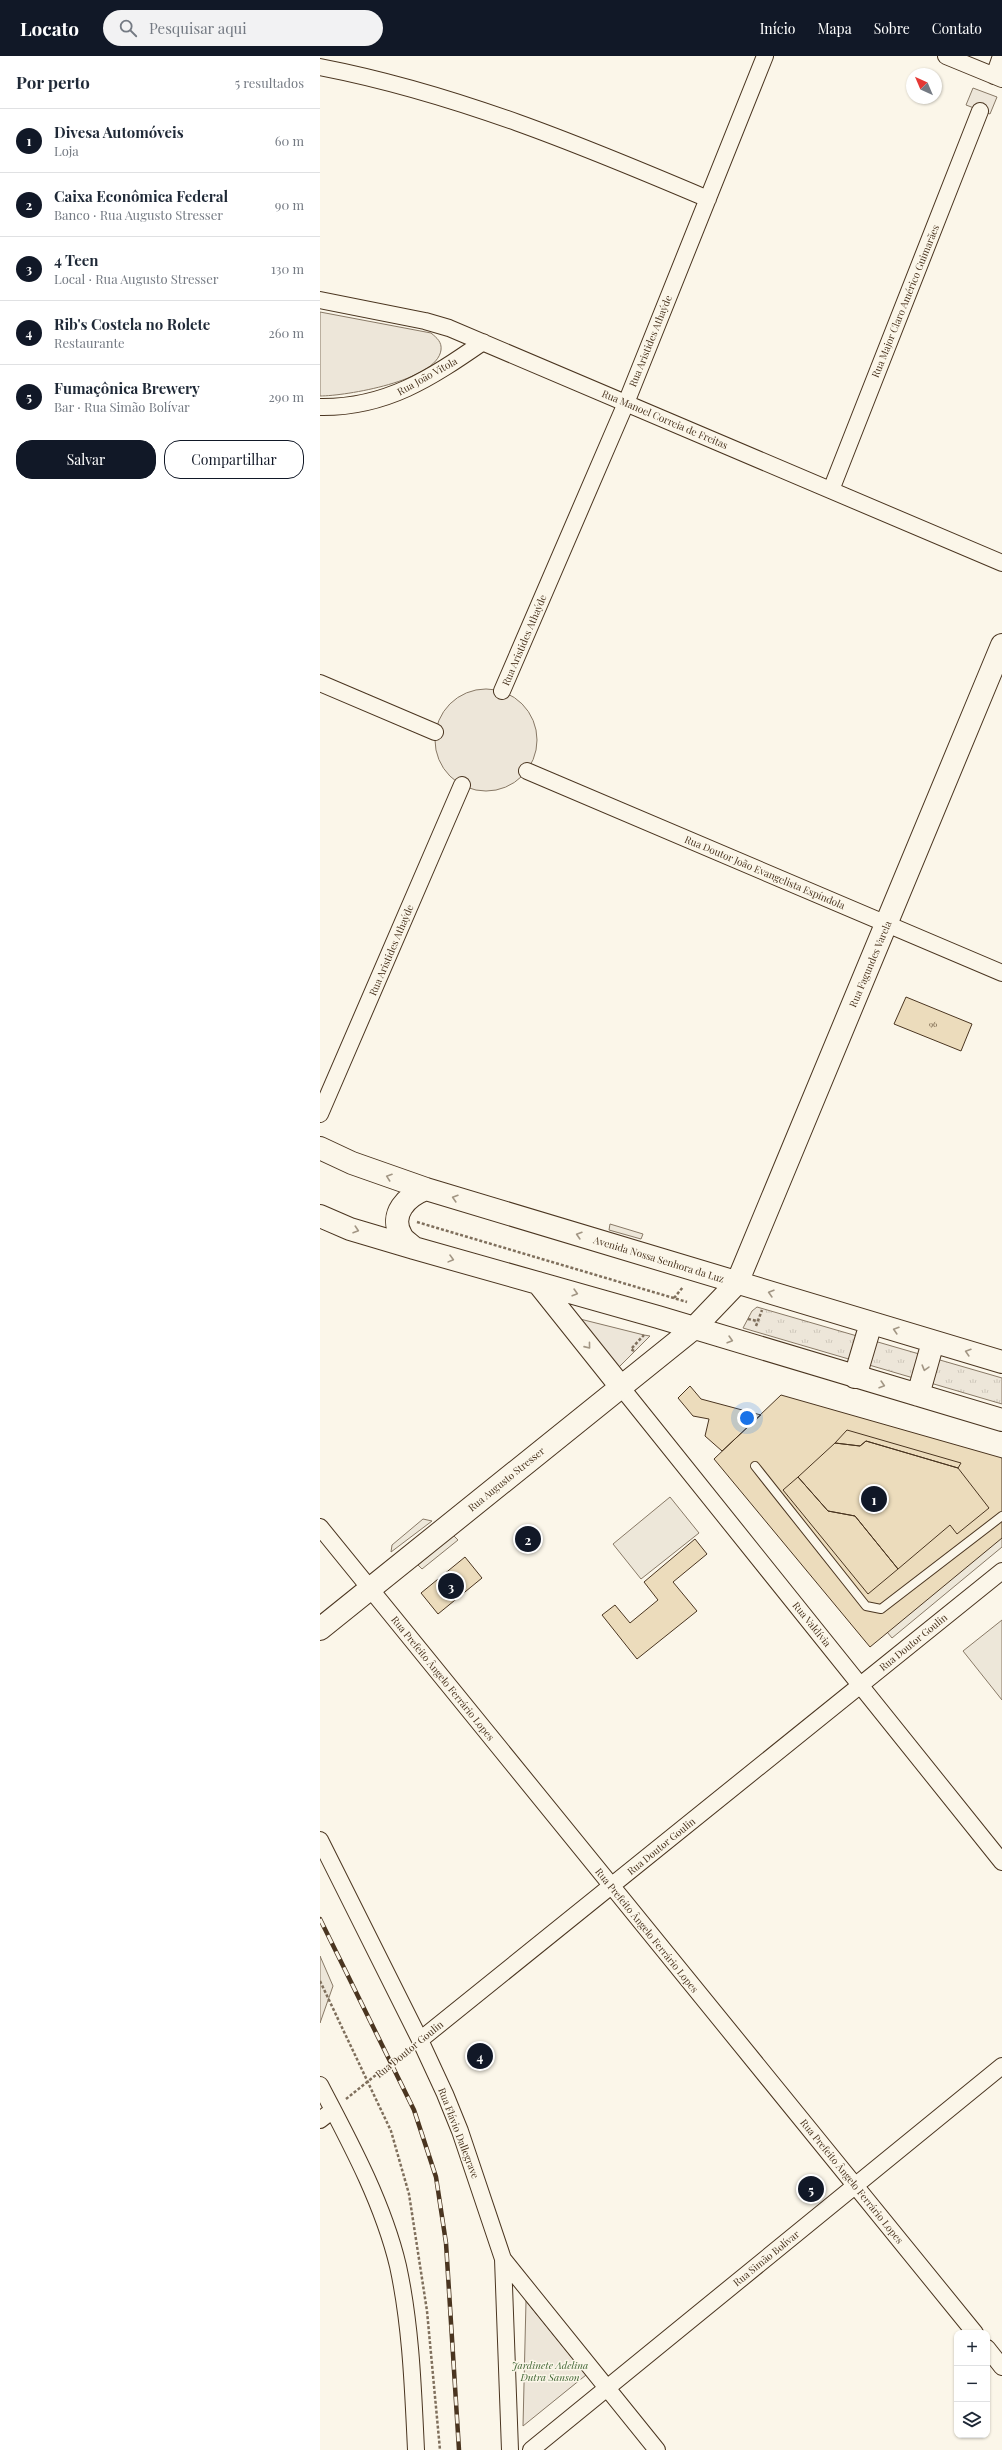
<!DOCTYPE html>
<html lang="pt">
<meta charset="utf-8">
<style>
:root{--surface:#fff;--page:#f2f2f3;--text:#1f2937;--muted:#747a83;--line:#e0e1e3;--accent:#111827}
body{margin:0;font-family:"Playfair Display",serif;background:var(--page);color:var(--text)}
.controls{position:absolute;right:12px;bottom:12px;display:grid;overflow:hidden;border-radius:8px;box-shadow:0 1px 3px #0004}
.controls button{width:36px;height:36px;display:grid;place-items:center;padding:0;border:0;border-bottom:1px solid var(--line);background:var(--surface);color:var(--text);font:20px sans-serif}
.compass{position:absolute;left:586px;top:12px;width:36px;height:36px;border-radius:50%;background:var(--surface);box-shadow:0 1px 3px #0004;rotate:316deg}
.you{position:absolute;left:427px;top:1362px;width:14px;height:14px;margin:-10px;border:3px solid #fff;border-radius:50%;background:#1a73e8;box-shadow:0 0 0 6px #1a73e833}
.badge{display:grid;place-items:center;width:26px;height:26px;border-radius:50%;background:var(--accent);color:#fff;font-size:13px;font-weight:700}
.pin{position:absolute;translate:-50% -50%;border:2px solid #fff;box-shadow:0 1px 4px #0006}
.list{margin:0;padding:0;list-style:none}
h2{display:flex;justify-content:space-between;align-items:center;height:52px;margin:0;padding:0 16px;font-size:17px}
h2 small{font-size:13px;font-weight:400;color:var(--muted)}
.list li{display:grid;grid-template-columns:26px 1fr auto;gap:12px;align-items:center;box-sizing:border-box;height:64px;padding:0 16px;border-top:1px solid var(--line)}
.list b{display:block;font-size:15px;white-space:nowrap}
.list p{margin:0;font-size:13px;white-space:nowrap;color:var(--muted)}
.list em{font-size:13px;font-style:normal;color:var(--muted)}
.actions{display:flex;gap:8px;padding:12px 16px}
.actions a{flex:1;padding:9px 0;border:1px solid var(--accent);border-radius:16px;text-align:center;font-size:14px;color:var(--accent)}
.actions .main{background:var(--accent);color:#fff}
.icon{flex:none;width:22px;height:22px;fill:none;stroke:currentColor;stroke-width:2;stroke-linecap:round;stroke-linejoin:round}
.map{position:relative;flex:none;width:682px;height:2394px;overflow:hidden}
header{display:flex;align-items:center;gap:24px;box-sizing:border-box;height:56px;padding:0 20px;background:var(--accent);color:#fff}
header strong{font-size:19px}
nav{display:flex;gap:22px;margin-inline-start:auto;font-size:14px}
.search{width:280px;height:36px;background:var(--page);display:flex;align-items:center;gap:10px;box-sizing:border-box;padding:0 14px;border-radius:22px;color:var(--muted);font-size:15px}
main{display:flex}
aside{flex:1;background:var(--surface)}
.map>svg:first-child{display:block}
</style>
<header>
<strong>Locato</strong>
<div class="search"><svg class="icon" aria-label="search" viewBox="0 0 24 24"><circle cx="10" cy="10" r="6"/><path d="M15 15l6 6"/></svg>Pesquisar aqui</div>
<nav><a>Início</a><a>Mapa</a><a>Sobre</a><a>Contato</a></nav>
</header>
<main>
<aside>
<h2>Por perto<small>5 resultados</small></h2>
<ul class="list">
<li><span class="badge">1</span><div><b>Divesa Automóveis</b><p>Loja</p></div><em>60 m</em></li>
<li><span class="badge">2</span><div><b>Caixa Econômica Federal</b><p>Banco · Rua Augusto Stresser</p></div><em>90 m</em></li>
<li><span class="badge">3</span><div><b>4 Teen</b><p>Local · Rua Augusto Stresser</p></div><em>130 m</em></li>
<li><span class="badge">4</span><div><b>Rib's Costela no Rolete</b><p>Restaurante</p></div><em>260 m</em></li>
<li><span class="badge">5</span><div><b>Fumaçônica Brewery</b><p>Bar · Rua Simão Bolívar</p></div><em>290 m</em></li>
</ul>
<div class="actions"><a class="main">Salvar</a><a>Compartilhar</a></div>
</aside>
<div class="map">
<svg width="682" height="2394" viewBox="0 0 682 2394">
<defs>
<pattern id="grass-tufts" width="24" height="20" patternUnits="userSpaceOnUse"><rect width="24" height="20" fill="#ede6d9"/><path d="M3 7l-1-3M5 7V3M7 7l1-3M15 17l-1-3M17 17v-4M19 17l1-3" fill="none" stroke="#cdc6ba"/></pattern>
</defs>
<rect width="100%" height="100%" fill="#fbf6e9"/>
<path fill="url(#grass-tufts)" stroke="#887966" d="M437,1251L682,1322V1348L423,1272L432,1255Z"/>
<path fill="#ede6d9" stroke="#887966" d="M653,32L677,41L670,58L646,49Z
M0,256L111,277C117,282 122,286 121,294C117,325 25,340 0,340Z
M115 684a51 51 0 1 1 102 0a51 51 0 1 1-102 0Z
M256,1262L324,1279L330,1280L298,1312Z
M0,1900L13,1930L0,1967Z
M206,2245L266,2319L203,2370Z"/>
<path fill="#ede7d9" stroke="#887966" d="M290,1168L323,1178L321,1183L289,1174Z
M350,1441L379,1477L321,1523L293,1488Z
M682,1441V1491L572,1582L549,1554Z
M103,1463L112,1465L71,1496L72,1489Z
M133,1479L138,1484L102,1513L98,1509Z
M682,1564V1644L643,1595Z"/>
<path fill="#ecdcbc" stroke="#4a3520" d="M586,941L652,968L641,995L574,968Z
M370,1330L381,1343L441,1359L402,1395L385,1380L389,1363L373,1360L358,1342Z
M461,1339L682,1402V1482L550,1591L394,1403Z
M527,1374L641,1407L638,1412L546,1385L540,1390L515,1387Z
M546,1385L638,1412L669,1452L637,1478L630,1469L578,1513L535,1460L508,1455L478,1421L515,1387L540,1390Z
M478,1421L508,1455L535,1460L578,1513L548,1538L463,1434Z
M375,1483L387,1498L353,1526L377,1555L317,1603L282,1559L295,1549L310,1567L338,1544L324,1526Z
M145,1501L162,1522L118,1558L101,1537Z"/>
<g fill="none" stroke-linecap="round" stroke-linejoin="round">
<defs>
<path id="service" d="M435,1410L546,1550L561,1553L682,1460"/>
<path id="minor" d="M626,0L682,23
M0,11C135,37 261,89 388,143
M674,20L681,0
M0,244L105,265L129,272L682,507
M0,351C66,352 111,322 163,286
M511,434L660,55
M0,627L115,676
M182,635L306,347L445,0
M207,715L682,917
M0,1058L142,729
M301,1331L682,1806
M0,1471L655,2277
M0,1784L100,1984L125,2038L140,2075L183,2203L190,2394
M100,1984L682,1515
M0,2029C30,2086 63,2147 78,2210C91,2270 93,2332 96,2394
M0,2064L13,2054
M183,2203L337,2394
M667,2292L682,2311
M211,2394L682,2010"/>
<path id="secondary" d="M0,1092L32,1107L106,1133L682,1306
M0,1160L30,1173L94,1192L338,1261L682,1364
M94,1192C90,1188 83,1184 81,1179C69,1158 87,1140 106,1133
M218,1227L301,1331
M535,1321L551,1267
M598,1339L613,1286
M0,1573L373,1273L417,1227L682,589"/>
</defs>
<use href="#service" stroke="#4a3520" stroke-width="10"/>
<use href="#minor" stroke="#4a3520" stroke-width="18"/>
<use href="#secondary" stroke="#4a3520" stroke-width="24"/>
<path stroke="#7f6f5c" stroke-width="2.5" stroke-dasharray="3 2" stroke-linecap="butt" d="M97,1166L367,1246
M354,1242L363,1231
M428,1263L437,1265
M436,1270L442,1254
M314,1295L311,1293L324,1279
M0,1925L71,2075L89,2138L107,2255L120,2394
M26,2043L87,1994"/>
<use href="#service" stroke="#fbf6e9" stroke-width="8"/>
<use href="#minor" stroke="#fbf6e9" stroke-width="16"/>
<use href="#secondary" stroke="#fbf6e9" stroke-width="22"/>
<defs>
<path id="rail" d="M0,1863L94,2054L116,2121L126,2187L139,2394"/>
</defs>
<use href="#rail" stroke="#4a3520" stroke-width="4.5"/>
<use href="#rail" stroke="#fbf6e9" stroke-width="3" stroke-dasharray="9" stroke-linecap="butt"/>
</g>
<defs><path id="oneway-chevron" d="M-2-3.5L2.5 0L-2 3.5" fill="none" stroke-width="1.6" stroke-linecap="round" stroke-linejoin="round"/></defs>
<g stroke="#a29684">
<use href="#oneway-chevron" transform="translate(69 1121) rotate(-161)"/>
<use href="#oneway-chevron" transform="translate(135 1142) rotate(-163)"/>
<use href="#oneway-chevron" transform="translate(36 1174) rotate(18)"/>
<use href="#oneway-chevron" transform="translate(259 1179) rotate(-163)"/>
<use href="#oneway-chevron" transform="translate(131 1203) rotate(15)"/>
<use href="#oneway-chevron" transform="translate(255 1237) rotate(16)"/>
<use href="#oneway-chevron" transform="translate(451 1237) rotate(-164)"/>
<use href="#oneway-chevron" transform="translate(576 1274) rotate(-163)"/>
<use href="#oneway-chevron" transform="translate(410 1284) rotate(16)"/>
<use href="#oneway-chevron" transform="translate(268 1290) rotate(51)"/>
<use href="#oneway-chevron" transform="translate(648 1296) rotate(-163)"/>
<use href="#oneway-chevron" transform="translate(605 1312) rotate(106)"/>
<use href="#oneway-chevron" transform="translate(562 1329) rotate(17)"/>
</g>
<g text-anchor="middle" stroke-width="3" stroke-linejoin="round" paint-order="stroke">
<g font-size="8" fill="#725f47">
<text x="613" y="971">96</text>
</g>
<g font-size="10" fill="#4a3520" stroke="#fbf6e9">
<text transform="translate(585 245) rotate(-68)" y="4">Rua Major Claro Américo Guimarães</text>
<text transform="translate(330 285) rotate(-68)" y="4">Rua Aristides Athaýde</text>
<text transform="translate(107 320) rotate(-29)" y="4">Rua João Vitola</text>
<text transform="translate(345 363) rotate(23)" y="4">Rua Manoel Correia de Freitas</text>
<text transform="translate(204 584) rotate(-67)" y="4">Rua Aristides Athaýde</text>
<text transform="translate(445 816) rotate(23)" y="4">Rua Doutor João Evangelista Espíndola</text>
<text transform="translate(71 894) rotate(-67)" y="4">Rua Aristides Athaýde</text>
<text transform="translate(550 908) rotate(-67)" y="4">Rua Fagundes Varela</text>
<text transform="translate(339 1203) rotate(17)" y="4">Avenida Nossa Senhora da Luz</text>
<text transform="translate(186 1423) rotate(-39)" y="4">Rua Augusto Stresser</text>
<text transform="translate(492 1568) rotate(51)" y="4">Rua Valdívia</text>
<text transform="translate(593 1586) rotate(-39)" y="4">Rua Doutor Goulin</text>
<text transform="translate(123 1622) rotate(51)" y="4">Rua Prefeito Ângelo Ferrário Lopes</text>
<text transform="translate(341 1790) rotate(-39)" y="4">Rua Doutor Goulin</text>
<text transform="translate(327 1874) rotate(51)" y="4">Rua Prefeito Ângelo Ferrário Lopes</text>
<text transform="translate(89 1993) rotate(-39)" y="4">Rua Doutor Goulin</text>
<text transform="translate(139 2077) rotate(69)" y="4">Rua Flávio Dallegrave</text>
<text transform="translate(532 2125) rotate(51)" y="4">Rua Prefeito Ângelo Ferrário Lopes</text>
<text transform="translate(446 2202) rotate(-39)" y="4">Rua Simão Bolívar</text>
</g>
<g font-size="10" font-style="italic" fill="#436837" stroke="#fbf6e9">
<text x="230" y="2313">Jardinete Adelina<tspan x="230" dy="12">Dutra Sanson</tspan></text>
</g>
</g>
</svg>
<div class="controls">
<button>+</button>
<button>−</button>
<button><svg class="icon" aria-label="layers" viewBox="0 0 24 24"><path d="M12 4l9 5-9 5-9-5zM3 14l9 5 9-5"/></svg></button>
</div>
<svg class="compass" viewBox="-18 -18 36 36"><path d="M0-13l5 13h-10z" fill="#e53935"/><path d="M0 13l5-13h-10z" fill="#747a83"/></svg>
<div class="you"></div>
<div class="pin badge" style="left:554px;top:1443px">1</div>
<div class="pin badge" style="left:208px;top:1483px">2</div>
<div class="pin badge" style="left:131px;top:1530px">3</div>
<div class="pin badge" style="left:160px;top:2000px">4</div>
<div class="pin badge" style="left:491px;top:2133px">5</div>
</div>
</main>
